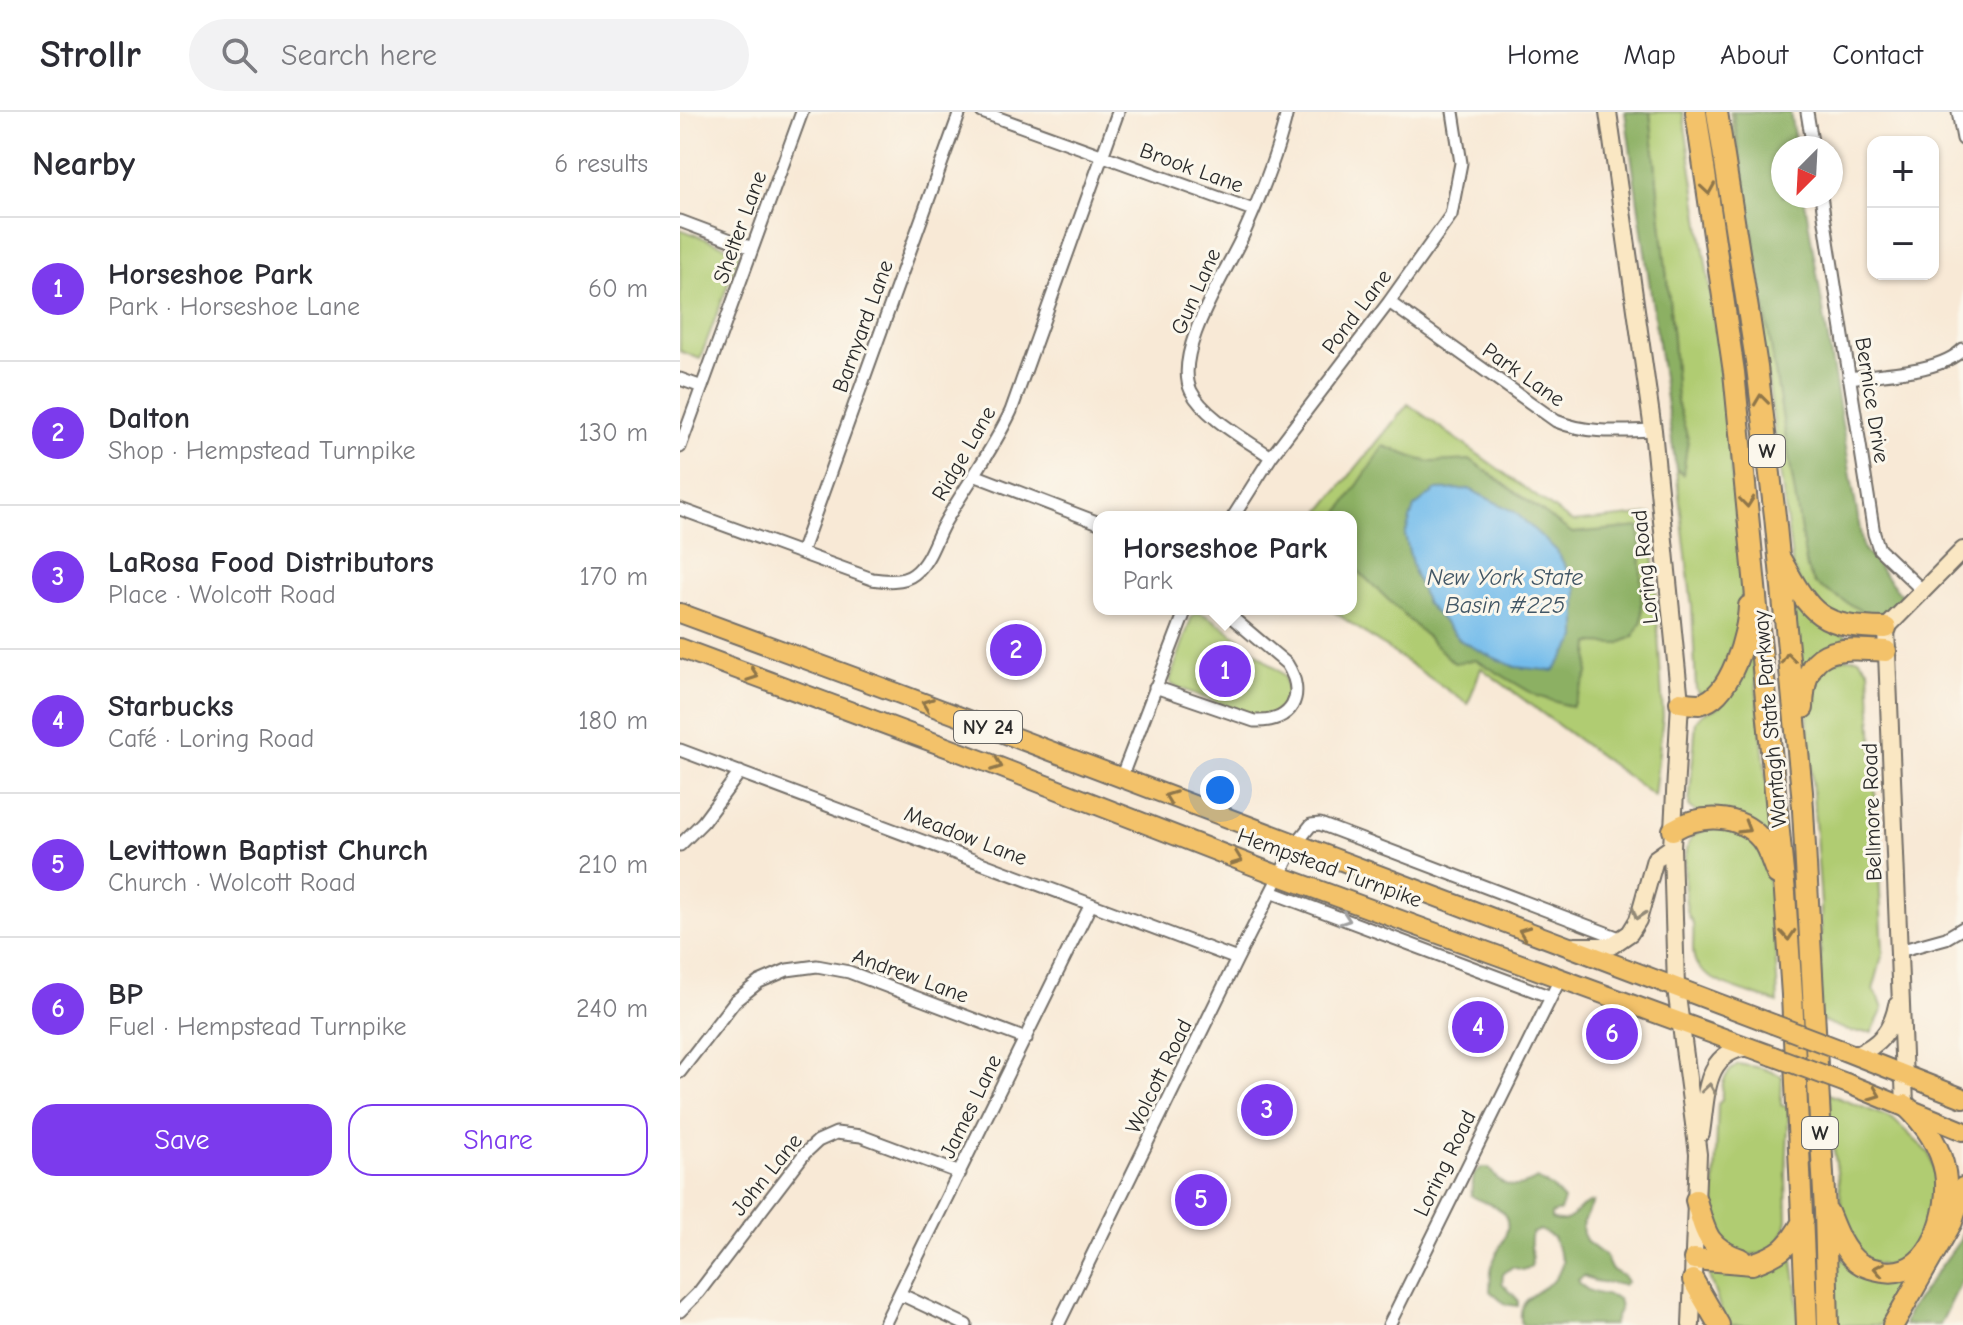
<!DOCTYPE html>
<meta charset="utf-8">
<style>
:root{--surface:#fff;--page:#f2f2f3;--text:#2b2b33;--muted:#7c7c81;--line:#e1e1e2;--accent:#7c3aed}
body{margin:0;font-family:"Comic Neue",sans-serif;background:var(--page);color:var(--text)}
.controls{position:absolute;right:24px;top:24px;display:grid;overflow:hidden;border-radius:16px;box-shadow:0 2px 6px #0004}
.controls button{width:72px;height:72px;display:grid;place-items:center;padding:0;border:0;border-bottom:2px solid var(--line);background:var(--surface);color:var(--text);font:40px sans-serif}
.compass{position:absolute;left:1091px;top:24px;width:72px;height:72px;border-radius:50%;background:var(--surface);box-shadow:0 2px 6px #0004;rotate:204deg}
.you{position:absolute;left:540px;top:678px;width:28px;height:28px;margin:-20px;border:6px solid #fff;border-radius:50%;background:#1a73e8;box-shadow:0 0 0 12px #1a73e833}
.badge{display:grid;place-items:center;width:52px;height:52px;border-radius:50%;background:var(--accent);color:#fff;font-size:26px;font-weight:700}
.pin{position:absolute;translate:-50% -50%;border:4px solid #fff;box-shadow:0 2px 8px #0006}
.popup{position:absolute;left:413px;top:399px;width:264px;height:104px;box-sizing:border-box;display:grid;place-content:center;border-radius:16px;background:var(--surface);filter:drop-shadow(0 2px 6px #0005);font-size:26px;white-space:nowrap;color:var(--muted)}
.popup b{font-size:30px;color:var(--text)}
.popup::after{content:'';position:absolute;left:50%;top:100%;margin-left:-16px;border:16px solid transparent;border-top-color:var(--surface)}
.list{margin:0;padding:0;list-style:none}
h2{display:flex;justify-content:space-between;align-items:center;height:104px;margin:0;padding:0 32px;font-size:34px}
h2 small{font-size:26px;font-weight:400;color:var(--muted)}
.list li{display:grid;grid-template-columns:52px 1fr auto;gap:24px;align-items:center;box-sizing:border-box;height:144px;padding:0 32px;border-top:2px solid var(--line)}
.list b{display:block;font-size:30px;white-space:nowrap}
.list p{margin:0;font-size:26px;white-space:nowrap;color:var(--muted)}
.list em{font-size:26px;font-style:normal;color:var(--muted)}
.actions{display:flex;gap:16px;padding:24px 32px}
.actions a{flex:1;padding:18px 0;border:2px solid var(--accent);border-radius:24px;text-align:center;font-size:28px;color:var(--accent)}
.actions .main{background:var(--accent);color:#fff}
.icon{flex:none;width:44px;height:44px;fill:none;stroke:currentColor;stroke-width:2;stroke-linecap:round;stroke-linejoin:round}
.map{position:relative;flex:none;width:1283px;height:1213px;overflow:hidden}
header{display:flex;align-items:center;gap:48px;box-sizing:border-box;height:112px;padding:0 40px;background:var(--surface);border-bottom:2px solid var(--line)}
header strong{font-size:38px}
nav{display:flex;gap:44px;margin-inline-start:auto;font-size:28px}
.search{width:560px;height:72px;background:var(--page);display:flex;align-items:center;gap:20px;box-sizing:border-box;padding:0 28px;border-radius:44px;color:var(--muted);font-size:30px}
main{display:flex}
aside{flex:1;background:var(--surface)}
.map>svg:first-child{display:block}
</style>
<header>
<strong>Strollr</strong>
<div class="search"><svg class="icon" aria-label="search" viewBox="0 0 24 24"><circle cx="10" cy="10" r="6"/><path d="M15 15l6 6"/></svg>Search here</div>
<nav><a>Home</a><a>Map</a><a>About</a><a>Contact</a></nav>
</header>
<main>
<aside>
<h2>Nearby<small>6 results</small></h2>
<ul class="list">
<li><span class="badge">1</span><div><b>Horseshoe Park</b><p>Park · Horseshoe Lane</p></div><em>60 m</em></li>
<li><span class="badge">2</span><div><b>Dalton</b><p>Shop · Hempstead Turnpike</p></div><em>130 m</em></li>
<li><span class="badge">3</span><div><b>LaRosa Food Distributors</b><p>Place · Wolcott Road</p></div><em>170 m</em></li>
<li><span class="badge">4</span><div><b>Starbucks</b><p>Café · Loring Road</p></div><em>180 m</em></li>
<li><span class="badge">5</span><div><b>Levittown Baptist Church</b><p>Church · Wolcott Road</p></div><em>210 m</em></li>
<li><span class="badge">6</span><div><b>BP</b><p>Fuel · Hempstead Turnpike</p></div><em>240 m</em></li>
</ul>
<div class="actions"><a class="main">Save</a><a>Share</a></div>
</aside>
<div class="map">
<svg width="1283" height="1213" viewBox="0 0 1283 1213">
<rect width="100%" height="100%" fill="#fbf7ec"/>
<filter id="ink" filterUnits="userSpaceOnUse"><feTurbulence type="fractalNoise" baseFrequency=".0125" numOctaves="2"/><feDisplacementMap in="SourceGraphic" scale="16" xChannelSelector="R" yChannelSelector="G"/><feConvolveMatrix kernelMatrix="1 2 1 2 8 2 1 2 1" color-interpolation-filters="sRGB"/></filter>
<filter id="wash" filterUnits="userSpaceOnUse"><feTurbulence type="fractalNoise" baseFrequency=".006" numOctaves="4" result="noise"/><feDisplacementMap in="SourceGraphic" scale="32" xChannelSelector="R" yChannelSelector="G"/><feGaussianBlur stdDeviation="1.8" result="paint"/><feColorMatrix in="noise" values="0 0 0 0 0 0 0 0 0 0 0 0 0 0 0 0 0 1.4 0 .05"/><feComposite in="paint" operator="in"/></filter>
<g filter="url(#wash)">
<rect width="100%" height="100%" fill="#f8e9d6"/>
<path fill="#b0cc72" stroke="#6e7c4e" stroke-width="2" d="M970,0H1003L1036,218L1064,476L1055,526L1035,577L1019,583L1016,577L1012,495L996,357L1002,362L1008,327L997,290L993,227Z
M1050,0H1053L1087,198L1183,500L1202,502C1177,512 1152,508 1132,489C1124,481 1118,466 1113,456L1069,126Z
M0,117L60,140L20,247L0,239Z
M728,292L892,410L971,402L983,604L974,684L801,556L788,592L650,497H671V405H636Z
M1112,483L1146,516L1167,524L1168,530L1122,554L1117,552Z
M518,501C533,502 588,551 605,564L608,587C600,599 592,604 577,606L492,573L490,568L512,504Z
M1073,543L1094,741L1080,721L1017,701L1009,694L1016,609L1023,601C1049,597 1057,566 1067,544Z
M1163,546H1179L1189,558L1203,841L1193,878L1199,886L1203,897L1192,920H1172L1140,908L1141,792L1126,586L1142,554Z
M1044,714C1057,719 1073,725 1081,737C1092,755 1097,864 1098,891C1079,884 1031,872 1019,856C1009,843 1015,828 1013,813C1011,803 1011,812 1008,802C1004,785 1001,734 1014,723C1022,716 1035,716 1044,714Z
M1058,952L1082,956L1102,964L1101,993L1109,996L1106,1062L1107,1108L1104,1121L1096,1133L1084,1142L1061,1143L1033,1119L1038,992L1042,988C1041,971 1044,962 1058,952Z
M1146,981L1213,1007L1250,1042L1258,1071L1259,1098L1248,1127L1230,1149L1204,1154L1182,1148L1167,1130Z
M1155,1141L1180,1162L1202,1169L1228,1167L1229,1171L1201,1213H1155Z
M1112,1142L1117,1176L1119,1213H1046L1029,1164L1030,1156C1050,1155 1070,1167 1090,1158C1098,1155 1105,1147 1112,1142Z"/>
<path fill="#8cb064" stroke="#5c6e48" stroke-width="2" fill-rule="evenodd" d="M945,0H970L993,227L997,290L1008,327L1003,362L996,357Z
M1053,0H1110L1116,36H1103V84H1124L1183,436L1223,485L1202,502L1183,500L1135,472L1127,457Z
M704,334L738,347L752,350L791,348L892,421L960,415L962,509L953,525L938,532L910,531L908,562L892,595L857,584L796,548L774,551L671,452V405H656ZM789,377L835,401L877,439L835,555L781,529L746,491L734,460L725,423Z
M801,1056H809C821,1076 837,1079 857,1067L873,1076L884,1088L880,1099L871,1102V1107C894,1116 893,1094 913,1090L902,1114L903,1122L907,1130L925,1144L931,1157L944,1165L947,1170L943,1173L914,1169L904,1164L898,1168C905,1183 925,1181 938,1187L940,1195L933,1213H842C835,1186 858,1182 874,1168C879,1164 880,1156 883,1150L873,1125L860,1118L852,1121C848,1132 854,1143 851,1155L843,1158L832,1155L823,1162L822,1171L838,1188V1194L825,1192L810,1179C811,1171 810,1161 812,1154C816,1135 840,1114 819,1097C811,1091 800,1090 791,1083L794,1062Z
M1283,1118V1166L1260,1213H1224L1228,1200L1280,1128Z"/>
<path fill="#73bceb" stroke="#4f748b" stroke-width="2" d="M789,377L835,400L877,439L897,476V526L874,559L835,555L810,544L781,529L746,491L734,460L725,423L734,395L756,378Z"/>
</g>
<g filter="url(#ink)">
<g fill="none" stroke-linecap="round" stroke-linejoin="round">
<defs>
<path id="street" d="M302,0L573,98
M1127,0L1133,36
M1278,0L1283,27
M1141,84L1194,422L1199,437L1243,479
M0,109L72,136
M709,190L876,309C907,322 939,319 973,318
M1169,266C1202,261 1260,261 1283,237
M0,267L22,275
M0,335L122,0
M591,345C567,328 524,305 511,279C492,240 548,158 564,121C581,83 598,41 607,0
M294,363L419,411
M0,397L192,467C205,469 223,471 234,462C250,450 255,427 265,410C287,372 313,338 331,299L438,0
M553,405L591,345L709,190L771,103L781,51L773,0
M121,441L280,0
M475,575L574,609C612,611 627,584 607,552L542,497
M0,638L557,847
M441,666L506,497
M0,733L23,710L60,660
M591,780L871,885
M1219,839L1266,826L1283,816
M0,960L55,889L79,870L107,858L137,854L169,860L346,927
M220,1182L286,1213
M0,1199L19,1180L125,1041L138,1029L156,1021L181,1024L280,1061
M204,1213L411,792
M378,1213L557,847L615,733L631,713L640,712L942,827
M709,1213L881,865"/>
<path id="secondary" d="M928,0L973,318L1000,590L992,735L996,876L1018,1042L1011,1213
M895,834H931L950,821L958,808L975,747L992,735
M1176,943C1199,933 1212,919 1217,893
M1225,993L1206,516L1283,438
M1021,1021C1027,985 1023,939 1070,935"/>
<path id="primary" d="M0,501L220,582L1093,912
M0,536L309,651L600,764L1093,944
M1164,939L1283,986
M1166,971L1283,1019"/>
<path id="highway" d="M1016,0L1054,260L1105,781L1112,883L1127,1213
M1037,0L1077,255L1095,404L1122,680L1145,1099L1148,1213
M1101,448C1132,504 1140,515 1206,516
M1000,590C1005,591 1013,592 1019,592C1051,587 1068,521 1069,494
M1123,596C1124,534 1155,535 1206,539
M993,718C1020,702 1059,701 1081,727C1089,737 1092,751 1097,762
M1016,1088C1025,1120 1027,1136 1061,1147
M1148,1100C1155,1117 1161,1135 1175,1148C1183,1155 1193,1157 1203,1159C1252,1167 1271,1097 1265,1060C1260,1033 1244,1011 1225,993
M1014,1147L1072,1152C1101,1142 1108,1136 1123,1109
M1013,1168L1039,1213
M1213,1213L1272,1110L1283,1076"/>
</defs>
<use href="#street" stroke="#736e67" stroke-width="15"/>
<use href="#secondary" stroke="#736e67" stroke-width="20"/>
<use href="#primary" stroke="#736e67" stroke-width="22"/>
<use href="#highway" stroke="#736e67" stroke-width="24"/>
<use href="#street" stroke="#fff" stroke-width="11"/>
<use href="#secondary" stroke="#fae7c3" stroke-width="16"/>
<use href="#primary" stroke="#f3c26a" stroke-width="18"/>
<use href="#highway" stroke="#f3c26a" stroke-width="20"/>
<defs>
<path id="primary-bridge" d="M1093,912L1164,939
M1093,944L1166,971"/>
</defs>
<use href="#primary-bridge" stroke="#736e67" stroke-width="22" stroke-linecap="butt"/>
<use href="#primary-bridge" stroke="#f3c26a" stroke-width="18"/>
</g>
<defs><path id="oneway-chevron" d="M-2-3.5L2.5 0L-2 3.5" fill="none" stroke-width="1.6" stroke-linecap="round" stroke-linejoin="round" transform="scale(2)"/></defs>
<g stroke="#8f764a">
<use href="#oneway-chevron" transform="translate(1028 77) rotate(81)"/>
<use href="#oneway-chevron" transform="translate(1081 288) rotate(-97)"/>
<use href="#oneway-chevron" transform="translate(1067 390) rotate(84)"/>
<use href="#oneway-chevron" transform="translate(1108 546) rotate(-96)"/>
<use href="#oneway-chevron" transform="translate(73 563) rotate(20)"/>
<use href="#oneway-chevron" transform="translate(247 592) rotate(-159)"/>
<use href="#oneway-chevron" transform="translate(317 653) rotate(21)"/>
<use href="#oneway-chevron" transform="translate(490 685) rotate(-159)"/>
<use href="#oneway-chevron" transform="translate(1065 716) rotate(31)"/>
<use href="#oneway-chevron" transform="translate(557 747) rotate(21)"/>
<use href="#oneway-chevron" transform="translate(844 820) rotate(-159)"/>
<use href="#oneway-chevron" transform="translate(1108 823) rotate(86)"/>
<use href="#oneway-chevron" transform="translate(1195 982) rotate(21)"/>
<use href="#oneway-chevron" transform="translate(1199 1157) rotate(-169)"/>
</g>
<g stroke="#928977">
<use href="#oneway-chevron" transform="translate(958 802) rotate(109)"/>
<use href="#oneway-chevron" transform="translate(1029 977) rotate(-81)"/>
</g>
<use stroke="#a0a0a0" href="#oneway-chevron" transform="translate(665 807) rotate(20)"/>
</g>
<g text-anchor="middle" stroke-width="6" stroke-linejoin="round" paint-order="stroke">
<g fill="#fbf7ec" stroke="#696865" stroke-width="2">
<rect x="1069" y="323" width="36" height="32" rx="6"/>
<rect x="274" y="599" width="68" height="32" rx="6"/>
<rect x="1122" y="1005" width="36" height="32" rx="6"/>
</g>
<g font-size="20" font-weight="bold" fill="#2b2b2b">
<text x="1087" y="346">W</text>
<text x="308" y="622">NY 24</text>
<text x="1140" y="1028">W</text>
</g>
<g font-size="22" fill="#2b2b2b" stroke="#fbf7ec">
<text transform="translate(512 55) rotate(20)" y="8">Brook Lane</text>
<text transform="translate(59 115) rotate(-70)" y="8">Shelter Lane</text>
<text transform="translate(515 179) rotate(-66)" y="8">Gun Lane</text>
<text transform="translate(676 199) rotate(-53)" y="8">Pond Lane</text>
<text transform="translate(182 214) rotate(-70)" y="8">Barnyard Lane</text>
<text transform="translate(844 262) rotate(35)" y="8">Park Lane</text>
<text transform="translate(1193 288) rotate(81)" y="8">Bernice Drive</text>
<text transform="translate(283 341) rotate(-60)" y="8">Ridge Lane</text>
<text transform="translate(964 455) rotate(-96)" y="8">Loring Road</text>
<text transform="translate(1089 607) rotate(-95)" y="8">Wantagh State Parkway</text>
<text transform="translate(1191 700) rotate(-92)" y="8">Bellmore Road</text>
<text transform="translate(286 723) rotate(21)" y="8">Meadow Lane</text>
<text transform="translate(650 755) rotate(20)" y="8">Hempstead Turnpike</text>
<text transform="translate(231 863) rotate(20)" y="8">Andrew Lane</text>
<text transform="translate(478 964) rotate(-64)" y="8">Wolcott Road</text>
<text transform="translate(290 994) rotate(-64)" y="8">James Lane</text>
<text transform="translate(764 1051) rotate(-64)" y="8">Loring Road</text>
<text transform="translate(86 1062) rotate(-51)" y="8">John Lane</text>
</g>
<g font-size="24" font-style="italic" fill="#415665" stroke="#fbf7ec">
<text x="825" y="473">New York State<tspan x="825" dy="28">Basin #225</tspan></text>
</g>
</g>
</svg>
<div class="controls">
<button>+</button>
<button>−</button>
</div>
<svg class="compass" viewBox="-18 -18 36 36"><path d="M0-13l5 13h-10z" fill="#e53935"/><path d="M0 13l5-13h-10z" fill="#7c7c81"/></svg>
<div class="you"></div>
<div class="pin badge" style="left:545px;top:559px">1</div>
<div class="popup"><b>Horseshoe Park</b>Park</div>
<div class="pin badge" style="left:336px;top:538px">2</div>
<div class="pin badge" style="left:587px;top:998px">3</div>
<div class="pin badge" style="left:798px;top:915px">4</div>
<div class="pin badge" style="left:521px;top:1088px">5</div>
<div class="pin badge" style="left:932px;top:922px">6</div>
</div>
</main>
